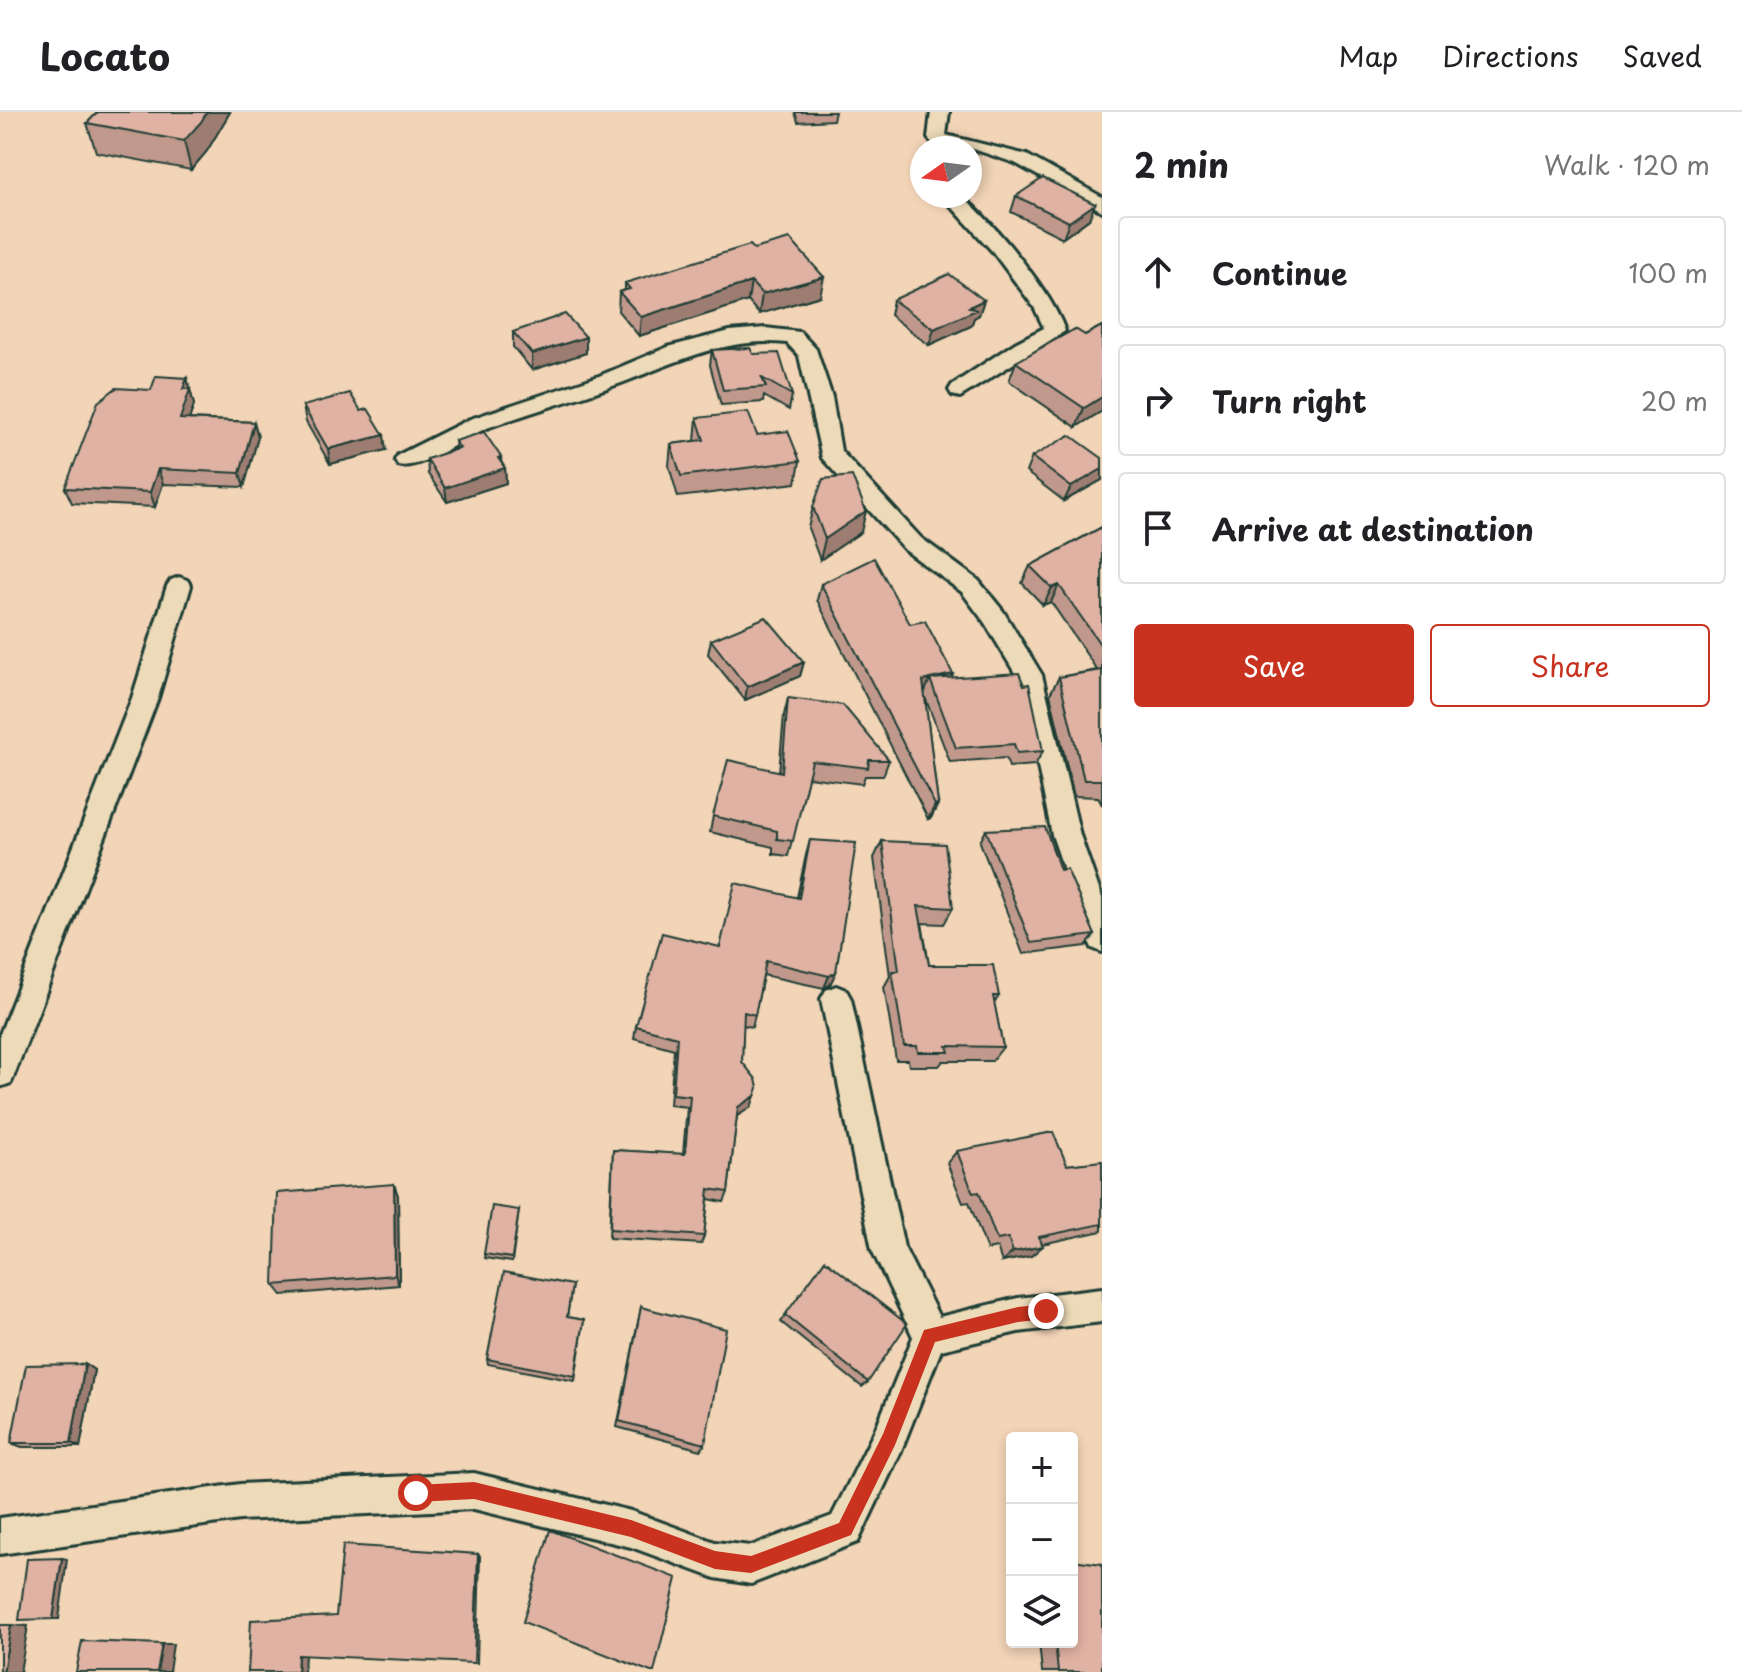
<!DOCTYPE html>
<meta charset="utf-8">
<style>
:root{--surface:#fff;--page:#f6f6f6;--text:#202124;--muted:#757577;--line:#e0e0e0;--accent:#c8321e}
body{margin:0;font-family:"Playpen Sans",sans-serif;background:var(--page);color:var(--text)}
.controls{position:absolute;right:24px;bottom:24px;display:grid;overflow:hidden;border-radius:8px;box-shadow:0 4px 12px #0003}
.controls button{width:72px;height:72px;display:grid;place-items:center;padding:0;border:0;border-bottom:2px solid var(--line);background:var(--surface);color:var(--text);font:40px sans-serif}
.compass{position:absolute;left:910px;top:24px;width:72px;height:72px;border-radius:50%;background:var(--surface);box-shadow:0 4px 12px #0003;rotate:256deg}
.stop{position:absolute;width:24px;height:24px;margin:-18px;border:6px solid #c8321e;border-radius:50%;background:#fff}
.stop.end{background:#c8321e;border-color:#fff;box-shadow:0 2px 8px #0008}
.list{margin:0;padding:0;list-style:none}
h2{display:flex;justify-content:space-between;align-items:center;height:104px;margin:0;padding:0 32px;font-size:34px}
h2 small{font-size:26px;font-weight:400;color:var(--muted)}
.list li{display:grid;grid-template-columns:52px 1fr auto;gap:24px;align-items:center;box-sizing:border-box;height:112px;margin:0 16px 16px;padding:0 16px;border:2px solid var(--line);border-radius:8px}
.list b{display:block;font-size:30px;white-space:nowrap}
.list em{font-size:26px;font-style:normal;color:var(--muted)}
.actions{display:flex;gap:16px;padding:24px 32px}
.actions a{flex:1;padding:18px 0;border:2px solid var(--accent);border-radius:8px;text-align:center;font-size:28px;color:var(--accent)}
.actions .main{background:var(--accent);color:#fff}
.icon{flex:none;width:44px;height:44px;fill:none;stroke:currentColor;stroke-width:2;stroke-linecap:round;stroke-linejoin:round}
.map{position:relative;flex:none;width:1102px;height:1560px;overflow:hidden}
header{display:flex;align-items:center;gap:48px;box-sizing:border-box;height:112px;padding:0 40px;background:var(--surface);border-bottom:2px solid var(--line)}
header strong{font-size:38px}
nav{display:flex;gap:44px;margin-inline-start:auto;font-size:28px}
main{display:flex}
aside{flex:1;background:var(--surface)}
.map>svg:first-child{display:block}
</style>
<header>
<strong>Locato</strong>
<nav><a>Map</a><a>Directions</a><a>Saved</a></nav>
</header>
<main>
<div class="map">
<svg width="1102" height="1560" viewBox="0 0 1102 1560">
<rect width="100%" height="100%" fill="#f2d4b7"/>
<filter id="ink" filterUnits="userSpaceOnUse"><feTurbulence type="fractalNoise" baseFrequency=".0125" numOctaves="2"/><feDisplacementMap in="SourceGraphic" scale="16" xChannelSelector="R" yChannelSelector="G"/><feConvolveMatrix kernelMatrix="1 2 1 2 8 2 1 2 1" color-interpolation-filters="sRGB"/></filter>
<g filter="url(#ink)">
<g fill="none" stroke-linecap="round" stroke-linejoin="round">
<defs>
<path id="minor" d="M931,0H949L946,23L1027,43L1102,85V99L1015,51L970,36L931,30L928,26Z
M942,84H962C994,111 1052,180 1065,219L960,285L952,283L949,278L952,273L1015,231L1044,216L1034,195L993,140Z
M765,216L800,220L816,237L832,285L841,339L921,426L978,468L1003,499L1042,563L1080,723L1102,786V840L1092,836L1088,827L1052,723L1021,571L985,511L962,480L905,438L822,346L799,244L787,231C721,224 670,254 610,275C570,289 528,301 487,316C465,325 420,359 398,353L395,348L398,343L470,307L599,264L668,235L730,219Z
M179,465L187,468L191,474L158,586L15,961L11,971L0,975V922L132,586L167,474L171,468Z
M836,874L846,878L851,887L904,1135L939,1205L1018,1186L1102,1176V1210L1018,1220L941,1238L901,1339L858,1430L751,1472L715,1466L631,1435L474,1397L240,1408L0,1442V1406L240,1372L474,1361L631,1399L715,1430L751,1434L832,1404L876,1316L913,1225L872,1138L821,887L826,878Z"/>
</defs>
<use href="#minor" stroke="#1f3d34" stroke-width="6"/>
<use href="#minor" fill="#ecdab8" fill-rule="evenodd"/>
</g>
<path fill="#c1998c" stroke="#1f3d34" stroke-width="2" d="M98,0H230L207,39L191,58L96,40L87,11Z
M795,0H835L833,8L798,10Z
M1016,84L1089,107L1063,126L1011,100Z
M754,137L820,184L759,202L748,189L639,224L618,199L619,180L625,178V171Z
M893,188H984L979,203L974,206L971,214L929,233L890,203Z
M1102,214V299L1076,315L1009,269L1016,250L1085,223Z
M513,220L586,225V241L532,258L513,235Z
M712,238L753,242L792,283L789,298L764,284L763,290L721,293L710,253Z
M187,266L194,293L189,307L254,310L258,325L244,375L163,372L155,395L72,391L65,376L151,278Z
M303,294L386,338L330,352L306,310Z
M697,306L757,323L800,349L796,371L678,385L669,354L671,332L695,329Z
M455,329L502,351L505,356L506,371L447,390L428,362L427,347L456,338Z
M1032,345L1102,346V368L1064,389L1026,360Z
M813,395L861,420L820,448L808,416Z
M1102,415V693L1098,685L1074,684L1050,582L1059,565L1097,558L1051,490L1043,493L1022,471L1030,454Z
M821,472L910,512L951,566L1043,639L1035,653L1009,655L1006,646L950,650L925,585L938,692L931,706L928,707L817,488Z
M711,528L804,550L800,564L745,588L708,542Z
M788,586L889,648L883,664H865L862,672L808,665L788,744L773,742V735L710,720L713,704L779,660L784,603Z
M986,718L1060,758L1095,823L1086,834L1023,842L980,730Z
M810,728L830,873L824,876L763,863L755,903L752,915L743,913L742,950L751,995L737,1004L728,1080L724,1090L708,1087L704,1124L701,1132L609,1126L613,1038L683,1042L687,995L670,993L674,937L634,926L636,914L720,835L797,785L806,743Z
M882,729L953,796L944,812L922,811L929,853L999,884L994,891L1003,935L992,949H943L939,954H909L908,948H896L884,875L890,864L874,746Z
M957,1039L1067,1053L1102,1049V1119L1042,1132L1031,1144L1002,1150L997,1136L987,1138L969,1090L963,1091L947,1051Z
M394,1072L398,1084L399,1173L282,1183L274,1173Z
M519,1098L512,1150L485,1146L484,1142Z
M825,1148L868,1270L862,1275L781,1210Z
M572,1173L567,1205L584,1208L575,1269L488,1252L487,1247Z
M641,1195L705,1332L701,1338L617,1315Z
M85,1252L94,1258L80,1335H22L11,1331Z
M1039,1530H1072L1102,1560H1042Z"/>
<path fill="#9d7d72" stroke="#1f3d34" stroke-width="2" d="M207,0H230L207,39L191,58L184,29Z
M1095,92L1089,107L1063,126L1069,110Z
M824,165L820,184L759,202L762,182Z
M751,170L748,189L639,224L641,205Z
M984,188L979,203L974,206L971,214L929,233L934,217L969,195Z
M586,225V241L532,258V242Z
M187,266L194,293L184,322L180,307L183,277Z
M1102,285V299L1076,315L1084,296Z
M254,310L258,325L244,375L240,361Z
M384,323L386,338L330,352L328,337Z
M501,345L502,357L505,356L506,371L447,390L445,376Z
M158,357L163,372L155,395L150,380Z
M1102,357V368L1064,389L1071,375Z
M866,399L861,420L820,448L825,427Z
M1059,473L1051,490L1043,493L1052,476Z
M804,550L800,564L745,588L747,575Z
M953,562L947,577L930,567Z
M930,567L924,582L923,569Z
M938,692L931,706L928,707L935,693Z
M836,860L830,873L824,876L829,864Z
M755,984L751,995L734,1006L738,995Z
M394,1072L398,1084L399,1173L395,1163Z
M1043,1134L1031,1144L1002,1150L1013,1140Z
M85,1252L94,1258L80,1335L71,1331Z
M478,1442L480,1444L477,1551H474Z
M62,1446L67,1447L59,1507H53Z
M11,1513L28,1514L20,1560H3Z
M162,1532H173L169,1560H157Z
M298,1543H305L304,1560H297Z"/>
<path fill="#e0b2a3" stroke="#1f3d34" stroke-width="2" d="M98,0H207L201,10L184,29L87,11Z
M1043,66L1095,92L1069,110L1016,84Z
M790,127L824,165L762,182L751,170L641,205L619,180L630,177L625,171L750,133L754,137Z
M949,162L984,188L969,195L976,198L934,217L893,188Z
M565,202L586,225L532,242L513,220Z
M1102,214V285L1084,296L1016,250L1075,217L1085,223Z
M750,236L753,242L779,241L792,283L762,266L766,275L723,278L712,238Z
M156,264L187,266L183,277H190L180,307L254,310L240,361L158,357L150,380L65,376L98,290L116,276L151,278Z
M350,281L361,299L368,297L384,323L328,337L303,294Z
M748,300L757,323L788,319L800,349L681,364L671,332L704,328L697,306Z
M484,320L501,345L498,346L505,356L445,376L427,347L460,336L455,329Z
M1070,323L1102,346V357L1071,375L1032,345Z
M852,364L866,399L825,427L813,395L823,367Z
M1102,415V535L1059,473L1052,476L1030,454Z
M874,446L910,512L925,509L953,562L930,567L1019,561L1024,573L1029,572L1043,639L1017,641L1014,632L956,636L930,567L923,569L938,692L935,693L821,472Z
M766,505L804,550L747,575L711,528Z
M1102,558V668H1084L1059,565Z
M788,586L843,593L889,648H869L868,656L812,649L793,729L777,727V719L713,704L728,648L782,660Z
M1045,715L1060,758L1067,757L1095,823L1031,831L986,718Z
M810,728L856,731L836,860L829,864L766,849L755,903L744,900L742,950L756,967L758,976L755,984L738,995L728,1080L709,1077L704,1124L610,1117L613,1038L685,1042L690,984L673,982L677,925L636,914L662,821L720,835L735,771L799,786Z
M882,729L945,732L953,796L918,794L929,853H993L999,884H993L1003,935L947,934L949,940H918L917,934H904L892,859H899Z
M1053,1020L1067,1053L1102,1049V1112L1039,1125L1043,1134L1013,1140L1008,1126L997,1128L979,1080L973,1081L957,1039Z
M394,1072L395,1163L274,1173L277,1081Z
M492,1094L519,1098L512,1146L484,1142Z
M825,1148L907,1212L868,1270L785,1203Z
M504,1160L572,1173L567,1205L584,1208L575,1264L487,1247Z
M641,1195L726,1217L705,1332L619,1309Z
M85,1252L71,1331H11L26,1253Z
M550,1418L677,1466L654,1560H651L523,1510Z
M343,1433L478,1442L474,1551L298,1543L297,1560H248L251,1508L336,1504Z
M62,1446L53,1507L19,1508L27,1447Z
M1072,1448L1102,1452V1560H1058L1055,1530H1072Z
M0,1513H11L3,1560H0Z
M82,1529L162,1532L157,1560H76Z"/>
</g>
<path fill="#c8321e" d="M1046,1192L1054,1199L1046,1207L1018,1210L935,1230L895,1333L851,1423L751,1461L715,1457L631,1425L474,1387L416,1390L410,1387L407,1381L410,1375L416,1373L474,1370L631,1408L715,1439L751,1444L839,1411L883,1322L924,1218L1018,1195Z"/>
</svg>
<div class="controls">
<button>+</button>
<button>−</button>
<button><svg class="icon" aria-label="layers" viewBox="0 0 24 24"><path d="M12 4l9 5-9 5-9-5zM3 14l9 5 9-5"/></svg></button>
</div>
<svg class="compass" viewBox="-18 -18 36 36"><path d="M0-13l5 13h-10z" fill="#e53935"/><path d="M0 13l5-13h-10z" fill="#757577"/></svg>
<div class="stop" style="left:416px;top:1381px"></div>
<div class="stop end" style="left:1046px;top:1199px"></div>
</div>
<aside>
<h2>2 min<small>Walk · 120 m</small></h2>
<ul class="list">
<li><svg class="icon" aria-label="ahead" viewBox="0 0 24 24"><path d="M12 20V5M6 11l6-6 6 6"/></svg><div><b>Continue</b></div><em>100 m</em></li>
<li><svg class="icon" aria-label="right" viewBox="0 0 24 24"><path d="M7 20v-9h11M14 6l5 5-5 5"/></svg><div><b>Turn right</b></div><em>20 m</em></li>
<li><svg class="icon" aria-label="arrive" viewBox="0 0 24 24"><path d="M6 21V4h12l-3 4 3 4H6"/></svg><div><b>Arrive at destination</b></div></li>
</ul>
<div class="actions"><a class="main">Save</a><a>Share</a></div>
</aside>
</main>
